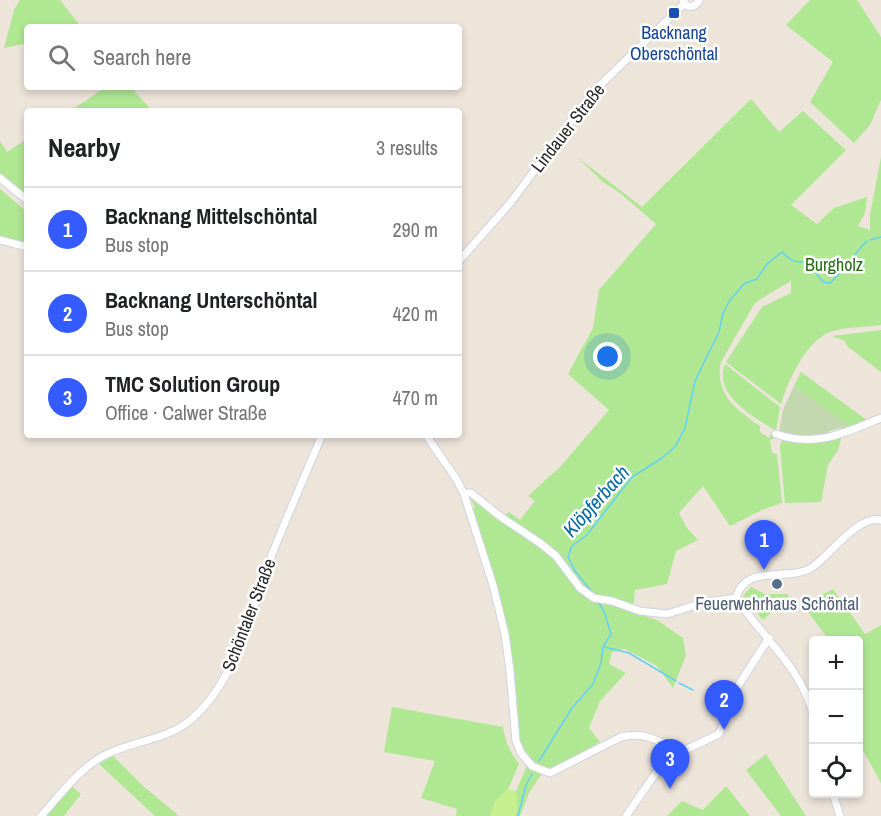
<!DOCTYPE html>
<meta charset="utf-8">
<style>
:root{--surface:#fff;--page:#f6f6f6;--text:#202124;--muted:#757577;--line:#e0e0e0;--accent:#345bff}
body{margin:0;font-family:"Archivo Narrow",sans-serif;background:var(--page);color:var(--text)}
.controls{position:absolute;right:18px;bottom:18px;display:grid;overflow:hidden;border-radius:6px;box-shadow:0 3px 9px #0003}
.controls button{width:54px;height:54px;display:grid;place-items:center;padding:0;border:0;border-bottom:2px solid var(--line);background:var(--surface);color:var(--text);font:30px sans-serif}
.you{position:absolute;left:608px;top:357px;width:21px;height:21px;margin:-15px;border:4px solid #fff;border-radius:50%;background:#1a73e8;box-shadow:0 0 0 9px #1a73e833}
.badge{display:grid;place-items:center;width:39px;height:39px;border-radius:50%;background:var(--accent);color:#fff;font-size:20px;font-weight:700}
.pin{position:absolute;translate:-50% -50px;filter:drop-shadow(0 2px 3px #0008)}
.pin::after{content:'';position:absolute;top:32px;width:21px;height:18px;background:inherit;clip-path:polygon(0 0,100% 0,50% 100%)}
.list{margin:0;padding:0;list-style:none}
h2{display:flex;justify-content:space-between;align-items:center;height:78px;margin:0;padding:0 24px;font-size:26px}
h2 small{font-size:20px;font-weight:400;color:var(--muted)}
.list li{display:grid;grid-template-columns:39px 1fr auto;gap:18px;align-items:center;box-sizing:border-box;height:84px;padding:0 24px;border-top:2px solid var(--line)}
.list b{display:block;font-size:22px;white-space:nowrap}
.list p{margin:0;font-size:20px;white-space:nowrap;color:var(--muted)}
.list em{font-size:20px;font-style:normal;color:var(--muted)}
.icon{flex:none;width:33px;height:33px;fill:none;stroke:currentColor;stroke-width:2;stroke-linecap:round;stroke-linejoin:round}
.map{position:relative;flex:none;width:881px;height:816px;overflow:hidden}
.search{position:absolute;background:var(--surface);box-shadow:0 3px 9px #0003;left:24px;top:24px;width:438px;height:66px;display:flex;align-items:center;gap:15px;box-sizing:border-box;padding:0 21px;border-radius:6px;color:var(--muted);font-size:22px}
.panel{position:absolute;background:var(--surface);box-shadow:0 3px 9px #0003;left:24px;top:108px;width:438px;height:330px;border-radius:6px}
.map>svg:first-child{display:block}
</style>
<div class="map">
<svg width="881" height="816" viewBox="0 0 881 816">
<rect width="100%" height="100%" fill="#ede4da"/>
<path fill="#afe792" d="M20,0H60L81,27H27V43L4,48L14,10Z
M810,0H857L881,37V100L870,125L854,143L810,102L833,62L786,25Z
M106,87H131L152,111H70Z
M751,99L779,132L803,111L846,150L791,205L817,224L834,208L867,197L865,213L858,226L870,230V215L881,157V325C865,327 845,327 830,332C806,341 788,381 781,404L726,362L762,307L791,293V281L759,300L753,306L721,362C714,394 737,410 760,426V432L769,438L771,434L775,438L770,440L772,453L777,454L782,503L764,509L730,526L703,486L679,513L687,528L698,540L676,551L667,584L635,590L633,612L657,620L683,638L686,656L673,688L657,666L625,649L612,652L609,664L626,673L600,701L589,728L600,742L541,775L529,793L520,816H515L517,810L516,791L530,759L519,740L496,585L472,509L475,508L470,497H472L501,519L509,512L520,520L535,501L528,496L560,467L609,410L568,374L593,328L599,290L656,224L620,193L603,182L577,157L642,207Z
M27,139V198L0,175V141L7,152Z
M0,189L27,212V246L0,238Z
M881,330V372L847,346L845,341L832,336Z
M725,364L780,407L776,431C754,417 713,396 725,364Z
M801,372L868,421L843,430L847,425L794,386Z
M842,435L838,450L828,465L821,502L785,503L780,446L782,440L799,443L826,440Z
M751,587L765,594H787L789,597L763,620L754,609L750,612L744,604L743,596Z
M833,589L865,634L881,625V783L859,743L858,640H829L803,605Z
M392,707L503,727C505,742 510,752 519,764L508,789L496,800L490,816H456L457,809L421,798L435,761L384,752Z
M766,754L806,816H781L746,770Z
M113,756L142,785L179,816H155L99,764Z
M726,786L750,816H667L682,801L703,810Z
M72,787L81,794L64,816H46Z"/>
<path fill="#c3d8b0" d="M794,386L848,425L843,430L841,428L829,431L826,436L800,439L779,432L783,410Z"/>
<path fill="#c6ef8d" d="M508,789L516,791L517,811L515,816H490L496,800Z"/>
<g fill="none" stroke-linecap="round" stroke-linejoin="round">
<path stroke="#65d0f6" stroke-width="1.5" d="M870,240L881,237
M593,593L575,571L568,557L572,546L586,536L632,477L662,458L675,447L685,428L695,381L719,332L723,313L730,300L745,283L757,279L767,264L782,252C790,260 795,264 807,261L823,282L830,283C844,270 854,254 867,241
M604,647L629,653L676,681
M679,683L693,690
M539,761L572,708L593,684L601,663L603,647L611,634L604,611L598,602
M518,816L526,785L532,774"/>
<defs>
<path id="minor" d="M683,0L686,5C691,8 697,6 699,0
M0,178L27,200
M0,240L27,247
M459,261L511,202L592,93L685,3
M776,434C815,448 845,433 881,418
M426,435L457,480L464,494L493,585L505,634L510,671L516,741L521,753L532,766L550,773L621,737C644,731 661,742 681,752
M464,493H471L501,517L540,543L556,556L580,588L594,598L612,601L640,611L667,614L702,603L736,598
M736,598C745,563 787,582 811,568C830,556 857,515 881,520
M736,598C763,638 802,668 814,717
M833,794L840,816
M41,816C60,795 78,770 103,756C130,741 163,741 188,722C236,684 250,612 271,557C287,516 305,476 322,435
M626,816L660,767L681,752L719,734L738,686L769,638"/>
</defs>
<use href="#minor" stroke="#cfd3e3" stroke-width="9"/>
<use href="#minor" stroke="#fff" stroke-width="7"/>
</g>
<rect fill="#1a4fb4" stroke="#fff" stroke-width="2" x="668" y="7" width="12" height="12" rx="3"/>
<circle fill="#5c6f8a" stroke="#fff" stroke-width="2" cx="777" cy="584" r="6"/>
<g text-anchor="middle" stroke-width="5" stroke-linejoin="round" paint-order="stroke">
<g font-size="18" fill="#164399" stroke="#fff">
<text x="674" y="39">Backnang<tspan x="674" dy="21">Oberschöntal</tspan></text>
</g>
<g font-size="18" fill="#292929" stroke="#fff">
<text transform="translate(568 128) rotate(-52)" y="6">Lindauer Straße</text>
<text transform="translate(249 615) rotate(-69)" y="6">Schöntaler Straße</text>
</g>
<g font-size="18" fill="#276b15" stroke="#fff">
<text x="834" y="271">Burgholz</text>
</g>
<g font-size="18" fill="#4e5e75" stroke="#fff">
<text x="777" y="610">Feuerwehrhaus Schöntal</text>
</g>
<g font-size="20" font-style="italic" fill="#046ca2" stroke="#fff">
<text transform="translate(596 501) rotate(-48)" y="7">Klöpferbach</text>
</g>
</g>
</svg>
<div class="controls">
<button>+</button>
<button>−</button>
<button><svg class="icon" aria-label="locate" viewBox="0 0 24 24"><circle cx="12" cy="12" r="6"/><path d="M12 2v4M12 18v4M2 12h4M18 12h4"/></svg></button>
</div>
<div class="you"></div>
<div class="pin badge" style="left:764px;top:570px">1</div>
<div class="pin badge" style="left:724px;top:730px">2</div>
<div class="pin badge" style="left:670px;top:789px">3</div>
<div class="search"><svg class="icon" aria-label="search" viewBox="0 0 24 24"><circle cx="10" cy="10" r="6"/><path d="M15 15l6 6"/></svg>Search here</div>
<section class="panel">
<h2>Nearby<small>3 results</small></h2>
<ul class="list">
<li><span class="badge">1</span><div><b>Backnang Mittelschöntal</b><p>Bus stop</p></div><em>290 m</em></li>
<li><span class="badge">2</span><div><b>Backnang Unterschöntal</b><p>Bus stop</p></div><em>420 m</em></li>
<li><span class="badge">3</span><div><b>TMC Solution Group</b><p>Office · Calwer Straße</p></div><em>470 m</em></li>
</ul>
</section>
</div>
